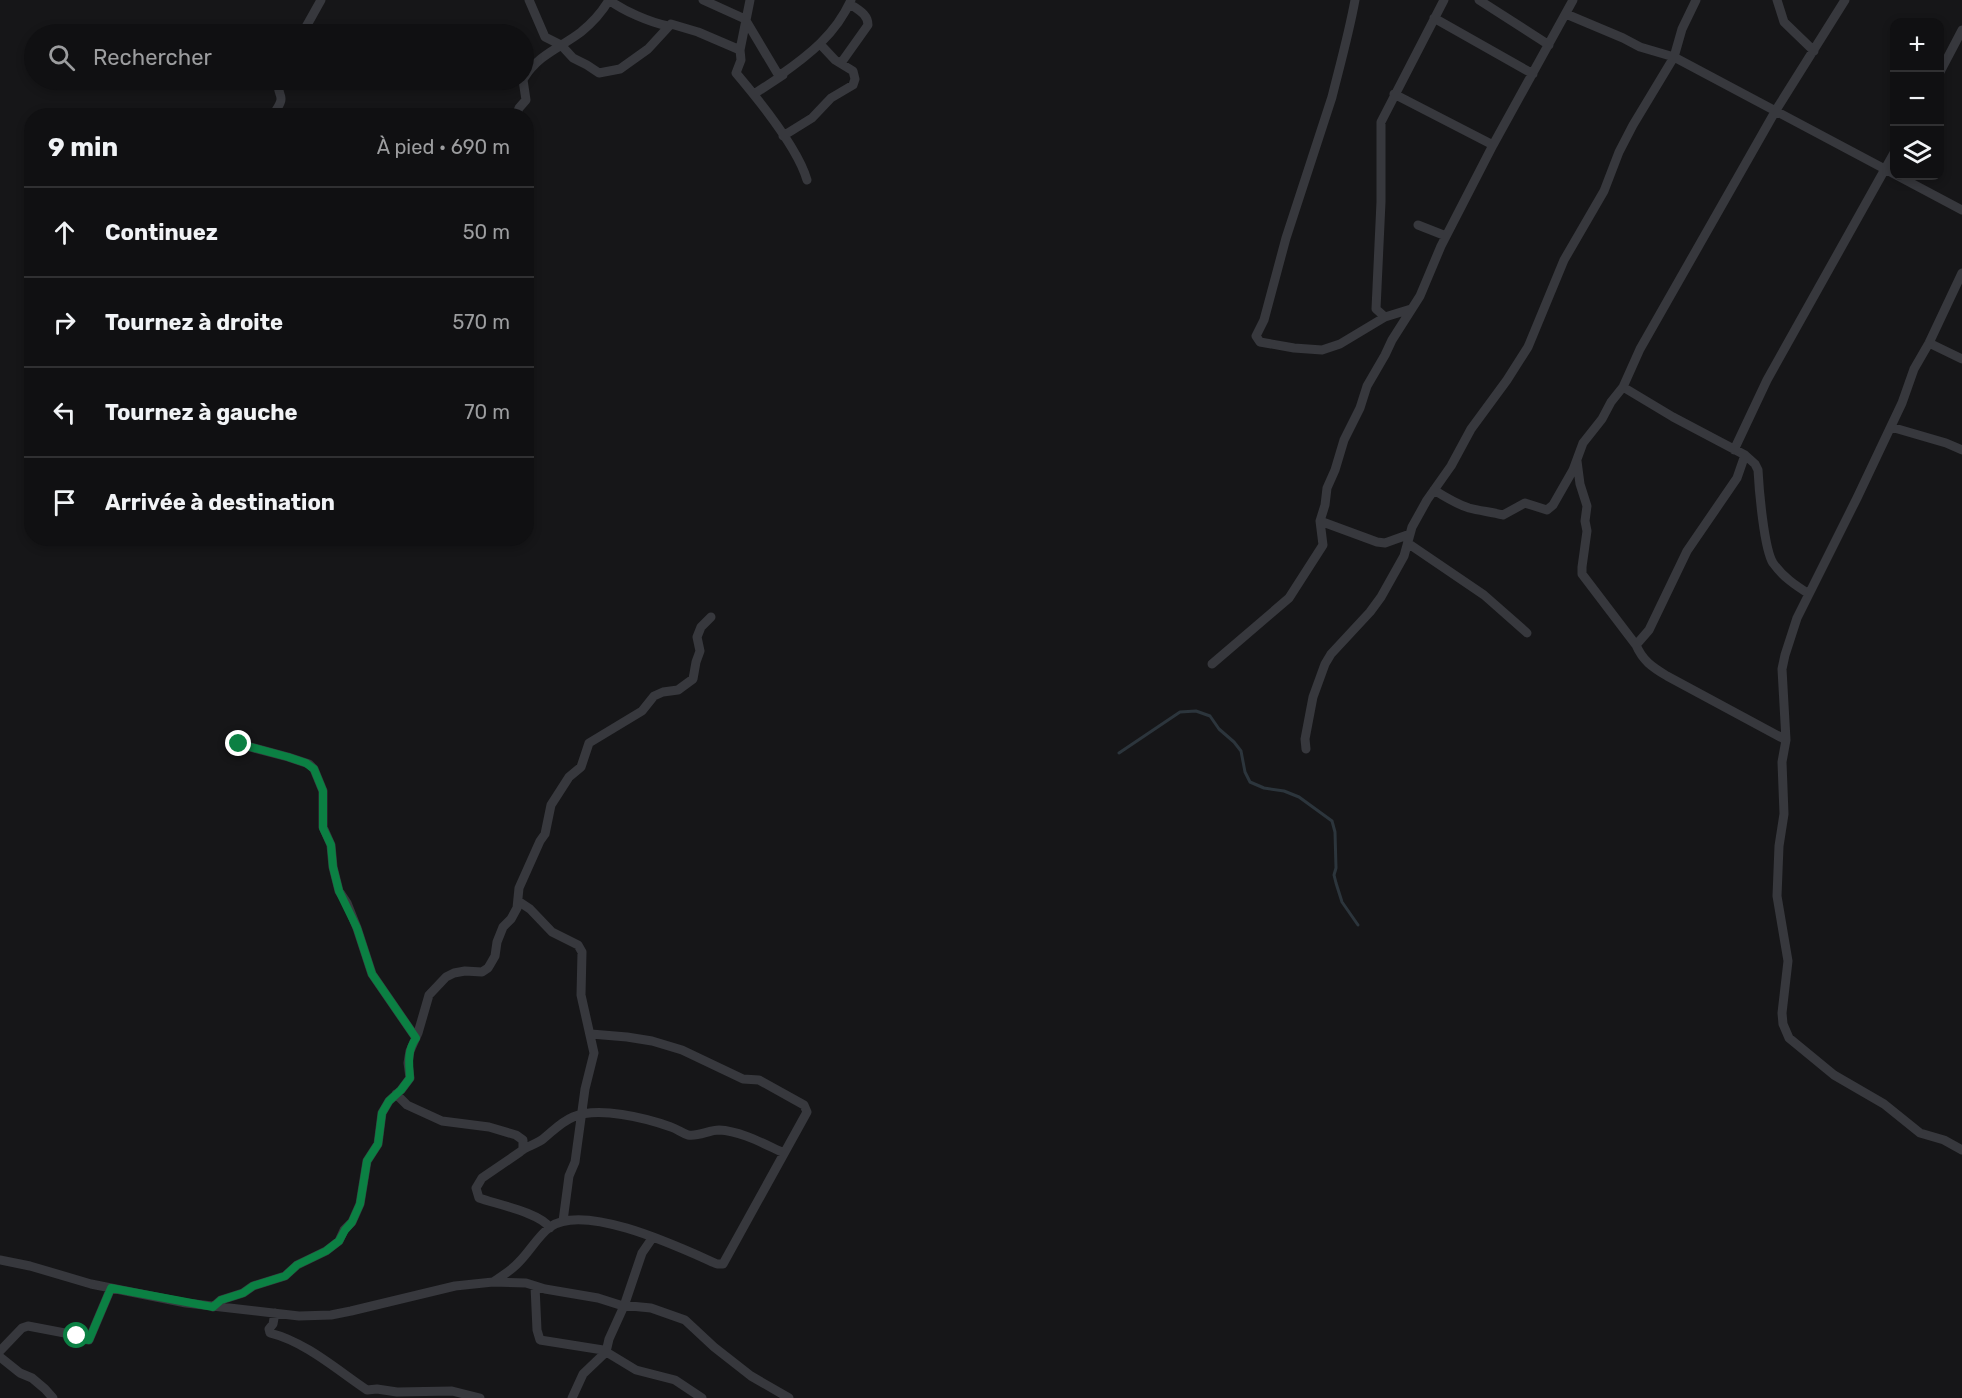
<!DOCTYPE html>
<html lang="fr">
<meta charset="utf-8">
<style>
:root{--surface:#101012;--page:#19191b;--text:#f1f3f6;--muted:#9c9d9f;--line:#303032}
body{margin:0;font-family:Rubik,sans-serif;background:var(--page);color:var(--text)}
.controls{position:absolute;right:18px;top:18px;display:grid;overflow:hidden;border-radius:12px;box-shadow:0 3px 9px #0003}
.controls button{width:54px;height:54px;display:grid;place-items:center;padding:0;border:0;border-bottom:2px solid var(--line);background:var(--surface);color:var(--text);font:30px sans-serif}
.stop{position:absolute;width:18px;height:18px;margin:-14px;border:4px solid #0b8043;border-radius:50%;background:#fff}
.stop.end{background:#0b8043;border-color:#fff;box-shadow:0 2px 6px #0008}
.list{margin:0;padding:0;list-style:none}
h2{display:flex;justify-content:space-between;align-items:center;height:78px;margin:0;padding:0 24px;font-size:26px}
h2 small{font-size:20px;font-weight:400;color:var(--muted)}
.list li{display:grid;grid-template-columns:39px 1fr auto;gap:18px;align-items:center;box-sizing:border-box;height:90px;padding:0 24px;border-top:2px solid var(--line)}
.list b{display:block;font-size:22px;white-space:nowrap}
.list em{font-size:20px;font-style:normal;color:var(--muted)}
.icon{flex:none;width:33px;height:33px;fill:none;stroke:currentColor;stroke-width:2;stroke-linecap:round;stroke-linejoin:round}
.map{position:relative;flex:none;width:1962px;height:1398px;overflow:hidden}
.search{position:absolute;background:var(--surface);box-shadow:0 3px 9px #0003;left:24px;top:24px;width:510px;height:66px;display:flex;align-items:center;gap:15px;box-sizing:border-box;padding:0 21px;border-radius:33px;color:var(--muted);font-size:22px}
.panel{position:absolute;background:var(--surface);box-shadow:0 3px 9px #0003;left:24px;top:108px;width:510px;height:438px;border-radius:24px}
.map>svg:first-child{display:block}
</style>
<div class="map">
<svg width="1962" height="1398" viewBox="0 0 1962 1398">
<rect width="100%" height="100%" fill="#161618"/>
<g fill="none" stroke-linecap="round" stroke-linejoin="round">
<path stroke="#2c353c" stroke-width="3" d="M1119,753L1180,712L1196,711L1210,716L1219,729L1234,742L1241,751L1245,772L1250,782L1264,788L1284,791L1299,797L1332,821L1335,832L1336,868L1334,875L1336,883L1342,902L1358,925"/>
<path stroke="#37383d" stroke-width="9" d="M529,0L545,37L561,45L573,58L587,65L599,73L620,69L648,49L671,24L698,32L740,50
M609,0C624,11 649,22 668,26
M703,0L745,19L779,76
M750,0L740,50L741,60L736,73C758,99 798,148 807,180
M1355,0C1349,33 1340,65 1332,97L1286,238L1264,320L1256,336L1260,342L1294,348L1322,350L1340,344L1385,317L1411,309
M1479,0L1549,45
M1777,0L1784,22L1814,51
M1566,14L1623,38L1640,47L1674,57L1962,210
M1434,18L1533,74
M302,34L321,0
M841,63L868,25C868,14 858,10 850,4
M1940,72L1962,30
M524,78C539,54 560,48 581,32C592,23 602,12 609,0
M754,94L783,75L779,76C809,55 836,34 851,0
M1394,94L1493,145
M272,116C290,92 275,99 279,80
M516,116L519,108L526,100L523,80
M783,136L812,118L831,98L853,85L855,79L853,71L835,60L820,44
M1418,225L1446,236
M1962,273L1929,343L1914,369L1902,403L1857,498L1797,618L1785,655L1782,669L1786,740L1782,762L1784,814L1779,846L1777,896L1788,961L1782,1013L1783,1024L1789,1038L1834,1075L1884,1104L1920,1133L1944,1140L1962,1150
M1385,317L1376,309L1381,202V122L1444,0
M1929,343L1962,359
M1623,387L1673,417L1745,455L1755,464L1758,470C1759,489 1764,549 1773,563C1783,577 1795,585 1809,594
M1891,427L1946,443L1962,450
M1734,450L1767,380L1894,153
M1577,461L1580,484L1587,506L1585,521L1587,531L1582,567V574L1636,645C1643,661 1652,667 1667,676L1786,740
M1434,490C1445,497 1456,504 1469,508C1480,511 1492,512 1503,515L1525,503L1547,510L1553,505L1573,470L1583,443L1602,419L1611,402L1623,387L1640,349L1776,110L1845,0
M1320,521L1377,542L1385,543L1410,534
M1409,544L1484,595L1527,633
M1636,645L1649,630L1687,551L1737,478L1745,455
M1212,664L1289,598L1323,545L1320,521L1325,505L1327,488L1335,470L1344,440L1360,408L1367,386L1385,355L1392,340L1420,296L1441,246L1493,145L1573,0
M239,744L288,757L309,764L314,769L323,791V827L331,845L333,867L339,891L347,903L357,928L372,974L416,1038
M1306,749L1305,739L1313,697L1325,664L1331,654L1370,612L1381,597L1404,556L1412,527L1427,500L1451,466L1471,429L1507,380L1528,347L1564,260L1604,191L1619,152L1633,125L1674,57L1682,29L1696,0
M518,901L530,909L552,932L578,945L582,952L581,995L594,1053L585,1089L575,1162L569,1176L563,1221
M396,1094L407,1105L442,1121L489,1127L516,1135L523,1140V1148
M550,1228C541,1213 496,1204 479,1198L476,1188L482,1178L520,1152C524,1147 537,1144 543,1139C553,1131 561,1122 573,1117C598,1106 646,1118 671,1127C677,1129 682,1133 688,1135C698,1137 709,1130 719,1130C741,1131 764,1144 784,1153
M0,1260L30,1266L91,1284L186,1303L299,1316L331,1315L351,1311L455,1286L493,1282L526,1283L545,1289L598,1298L620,1305L651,1308L685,1320L714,1347L751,1376L789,1398
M493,1282C502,1276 512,1270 519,1262C530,1251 538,1236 550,1227C585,1202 681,1248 717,1264H723L807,1112L804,1105L759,1080L743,1079L682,1050L652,1041L627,1037L591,1034
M535,1286L537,1330L540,1340L603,1350L636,1370L675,1380L702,1398
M213,1307L221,1300L243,1293L253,1286L285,1276L297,1265L326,1251L339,1241L344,1230L352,1222L360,1204L367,1161L378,1144L382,1113L389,1101L401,1090L410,1078L408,1063L410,1051L418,1033L429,995L446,977L454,973L465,971L482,972L488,968L491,963L495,956L497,942L503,927L511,919L517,908L519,888L540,841L545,834L551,805L569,777L581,767L589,743L642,711L654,696L663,692L678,690L693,679L696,662L700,651L697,637L701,627L711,617
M275,1313L273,1324L269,1329L270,1333C306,1342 337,1370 367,1390L377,1389L397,1392L452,1391L480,1398
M0,1351L22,1328L28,1326L70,1334L81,1339L89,1340L111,1288
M0,1357L20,1373L32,1378L45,1389L53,1398
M572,1398L583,1374L606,1352L609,1339L624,1306L642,1253L653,1237"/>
</g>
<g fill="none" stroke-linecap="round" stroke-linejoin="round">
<path stroke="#0b8043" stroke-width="8" d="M77,1336L81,1339L89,1340L111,1288L213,1307L221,1300L243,1293L253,1286L285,1276L297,1265L326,1251L339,1241L345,1230L352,1222L360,1204L367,1161L378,1144L382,1113L389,1101L401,1090L410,1078C409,1063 407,1051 416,1038L372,974L357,928L339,891L333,867L331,845L323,828V791L314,769L306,763L288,757L239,744"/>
</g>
</svg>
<div class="controls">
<button>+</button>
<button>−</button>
<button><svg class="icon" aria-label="layers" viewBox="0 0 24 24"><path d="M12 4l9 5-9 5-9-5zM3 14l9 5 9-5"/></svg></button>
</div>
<div class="stop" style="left:77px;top:1336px"></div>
<div class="stop end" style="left:239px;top:744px"></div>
<div class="search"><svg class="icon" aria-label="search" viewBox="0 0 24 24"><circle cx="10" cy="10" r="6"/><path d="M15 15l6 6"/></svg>Rechercher</div>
<section class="panel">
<h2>9 min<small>À pied · 690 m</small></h2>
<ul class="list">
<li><svg class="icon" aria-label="ahead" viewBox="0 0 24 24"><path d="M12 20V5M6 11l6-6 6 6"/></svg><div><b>Continuez</b></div><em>50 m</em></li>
<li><svg class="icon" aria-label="right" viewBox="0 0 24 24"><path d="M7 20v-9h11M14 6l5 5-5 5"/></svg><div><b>Tournez à droite</b></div><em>570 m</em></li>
<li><svg class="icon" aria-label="left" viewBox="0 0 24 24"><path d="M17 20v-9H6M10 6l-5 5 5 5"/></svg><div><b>Tournez à gauche</b></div><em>70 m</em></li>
<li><svg class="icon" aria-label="arrive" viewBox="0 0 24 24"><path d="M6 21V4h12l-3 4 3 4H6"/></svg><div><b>Arrivée à destination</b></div></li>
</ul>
</section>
</div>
